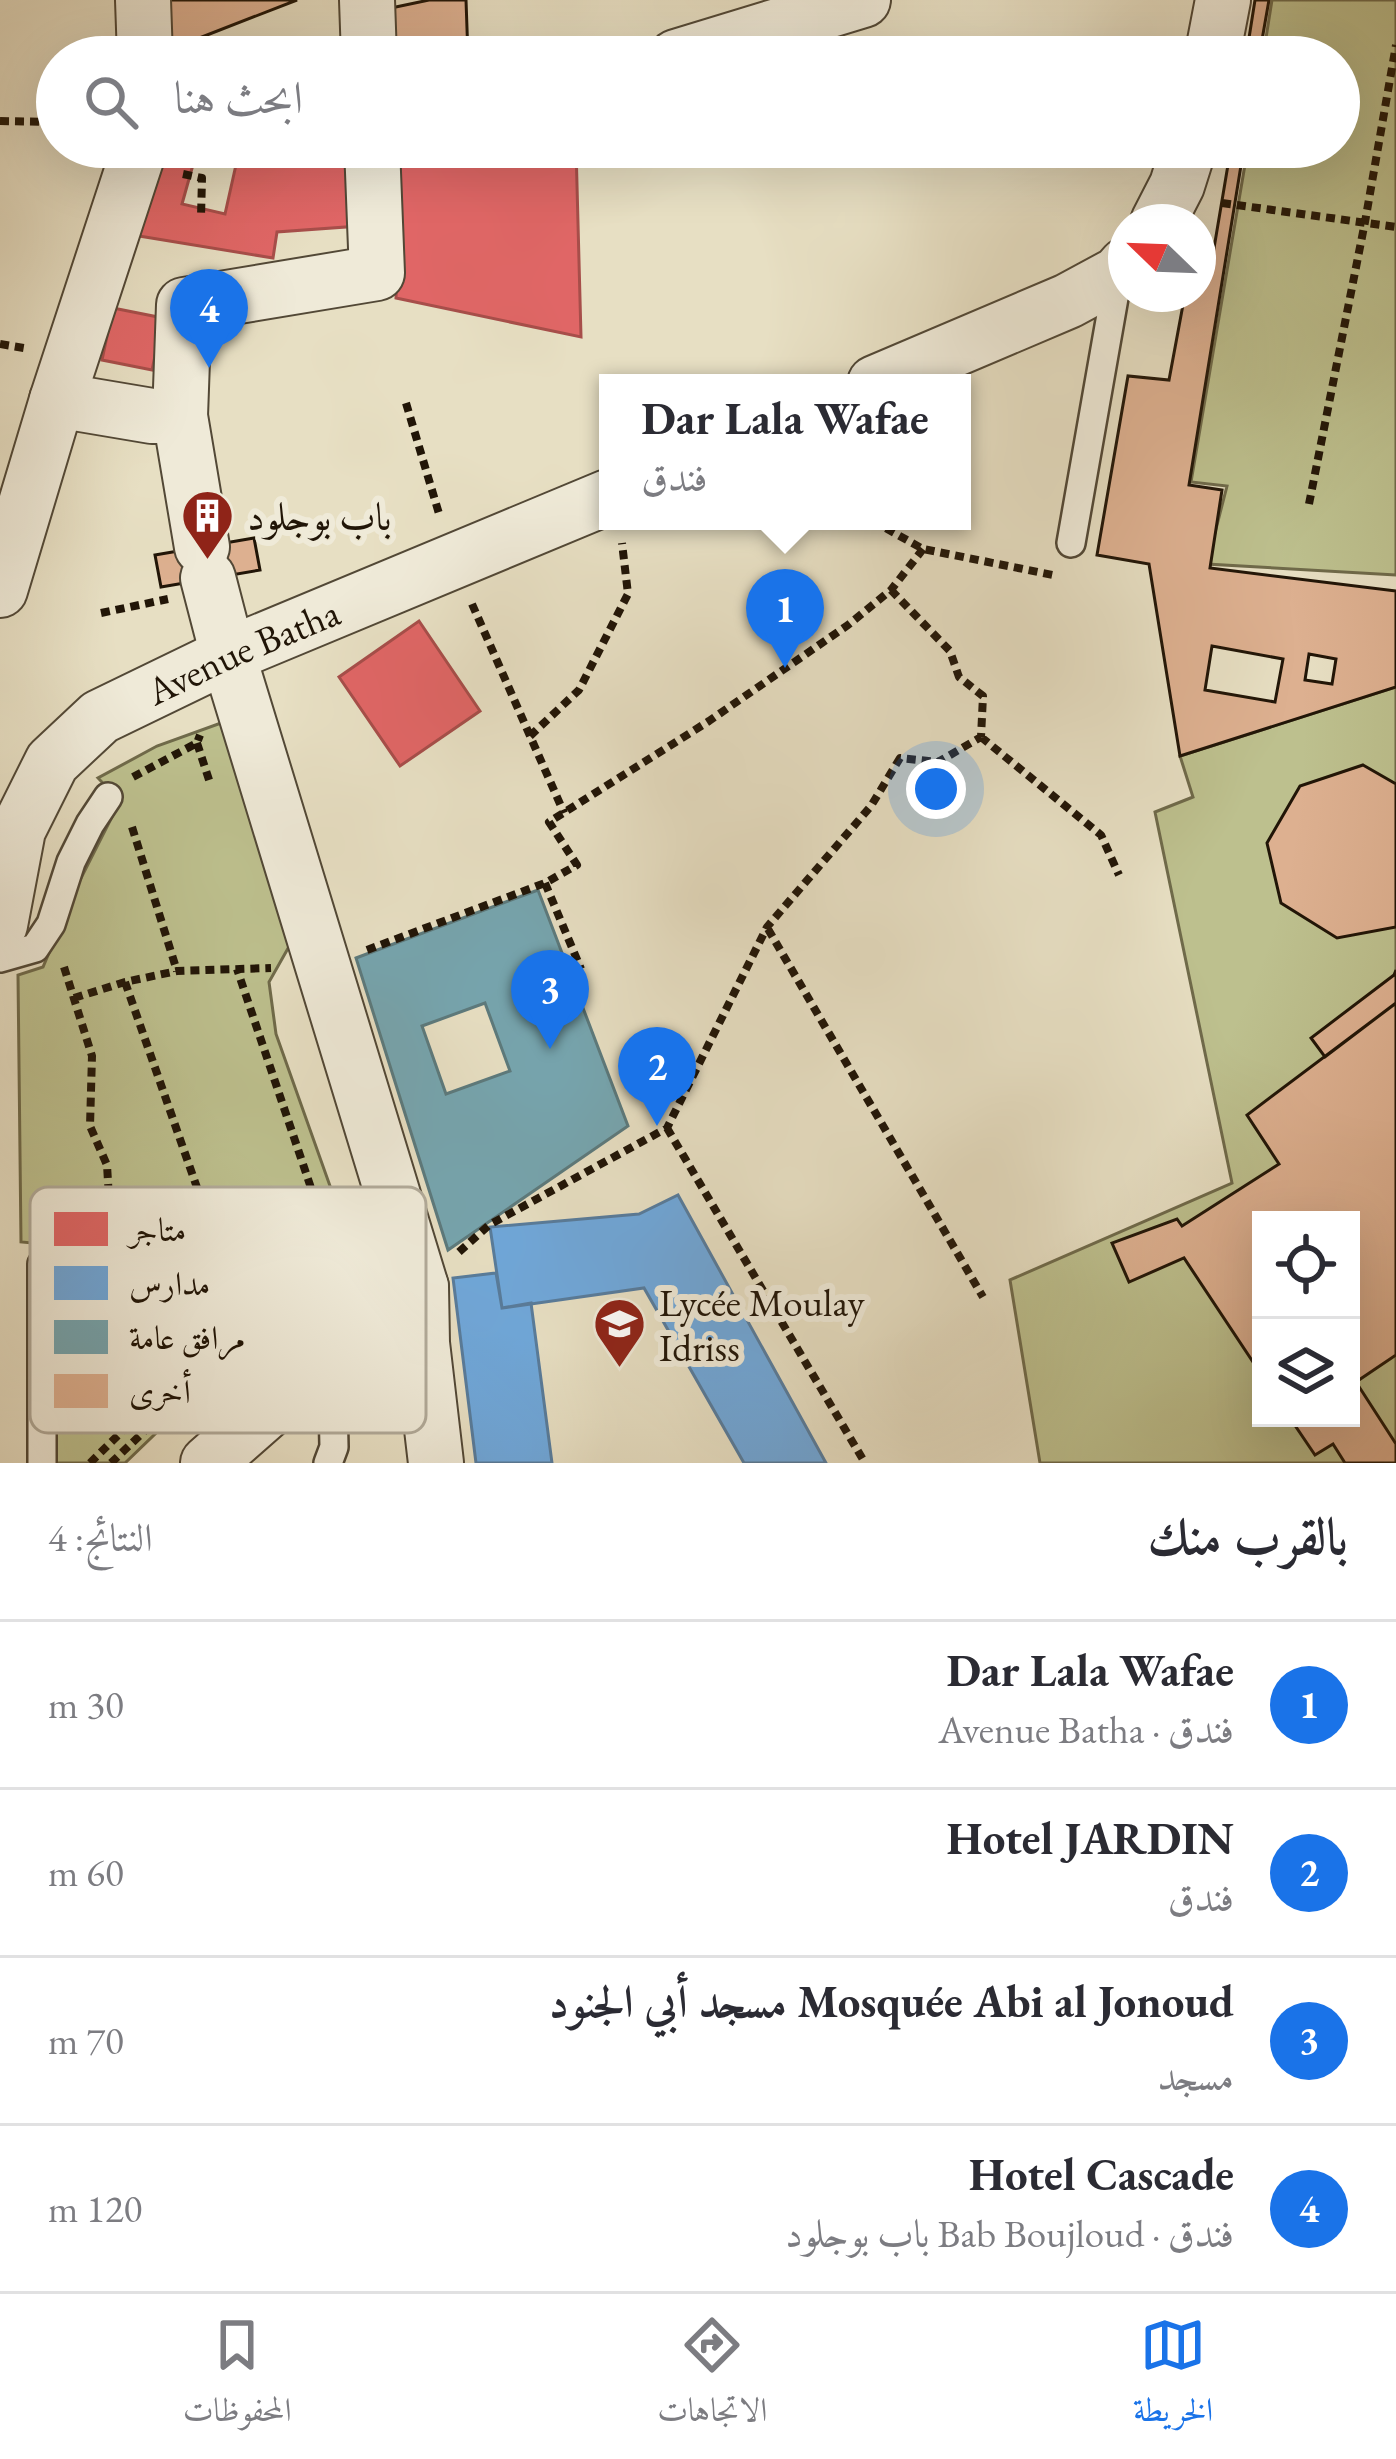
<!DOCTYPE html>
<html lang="ar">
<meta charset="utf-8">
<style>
:root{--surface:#fff;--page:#f2f2f3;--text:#2b2b33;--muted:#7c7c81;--line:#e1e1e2;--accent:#1a73e8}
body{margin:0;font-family:"EB Garamond",Amiri,serif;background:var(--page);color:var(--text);direction:rtl}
.controls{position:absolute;right:36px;bottom:36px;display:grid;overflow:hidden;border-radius:0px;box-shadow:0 12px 48px #0002}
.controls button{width:108px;height:108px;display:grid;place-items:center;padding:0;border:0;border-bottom:3px solid var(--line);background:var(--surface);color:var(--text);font:60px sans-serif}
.compass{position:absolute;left:1108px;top:204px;width:108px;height:108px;border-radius:50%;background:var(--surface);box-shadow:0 12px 48px #0002;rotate:293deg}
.you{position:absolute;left:936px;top:789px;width:42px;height:42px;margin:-30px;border:9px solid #fff;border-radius:50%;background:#1a73e8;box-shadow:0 0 0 18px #1a73e833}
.badge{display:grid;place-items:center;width:78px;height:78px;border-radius:50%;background:var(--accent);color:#fff;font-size:39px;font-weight:700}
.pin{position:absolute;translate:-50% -99px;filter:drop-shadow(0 3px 6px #0008)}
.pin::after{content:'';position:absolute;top:63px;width:42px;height:36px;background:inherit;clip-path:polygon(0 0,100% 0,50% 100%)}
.popup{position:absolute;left:599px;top:374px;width:372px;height:156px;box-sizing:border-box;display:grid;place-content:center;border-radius:0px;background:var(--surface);filter:drop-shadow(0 3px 9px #0005);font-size:39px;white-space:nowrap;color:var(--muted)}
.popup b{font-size:45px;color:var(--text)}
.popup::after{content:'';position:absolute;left:50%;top:100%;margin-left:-24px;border:24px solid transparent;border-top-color:var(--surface)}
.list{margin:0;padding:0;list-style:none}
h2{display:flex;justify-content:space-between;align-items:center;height:156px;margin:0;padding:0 48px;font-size:51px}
h2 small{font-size:39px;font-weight:400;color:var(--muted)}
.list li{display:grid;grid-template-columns:78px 1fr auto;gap:36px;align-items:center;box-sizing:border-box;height:168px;padding:0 48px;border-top:3px solid var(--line)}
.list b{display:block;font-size:45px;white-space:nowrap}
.list p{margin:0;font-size:39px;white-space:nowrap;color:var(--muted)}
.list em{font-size:39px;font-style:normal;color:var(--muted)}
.icon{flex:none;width:66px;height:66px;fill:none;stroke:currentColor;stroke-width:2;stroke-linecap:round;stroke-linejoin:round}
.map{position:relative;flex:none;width:1396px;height:1463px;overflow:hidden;direction:ltr}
.search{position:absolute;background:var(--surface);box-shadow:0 12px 48px #0002;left:36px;right:36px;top:36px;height:132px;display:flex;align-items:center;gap:30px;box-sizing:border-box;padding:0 42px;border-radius:66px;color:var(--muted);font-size:45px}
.sheet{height:828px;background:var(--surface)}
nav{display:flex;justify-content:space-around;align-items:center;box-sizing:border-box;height:168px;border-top:3px solid var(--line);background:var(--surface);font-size:33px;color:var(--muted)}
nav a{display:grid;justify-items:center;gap:6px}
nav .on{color:var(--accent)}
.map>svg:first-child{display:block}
</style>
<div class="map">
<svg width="1396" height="1463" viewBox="0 0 1396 1463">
<rect width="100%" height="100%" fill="#e7dfc3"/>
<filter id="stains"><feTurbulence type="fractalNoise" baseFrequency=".00167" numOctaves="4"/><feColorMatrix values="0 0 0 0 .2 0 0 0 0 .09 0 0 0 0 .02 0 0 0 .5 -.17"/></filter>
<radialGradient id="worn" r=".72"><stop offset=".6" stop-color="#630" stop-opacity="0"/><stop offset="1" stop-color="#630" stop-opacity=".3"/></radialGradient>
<path fill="#bdc08e" stroke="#6f6a4a" stroke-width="3" fill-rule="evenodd" d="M1272,0H1396V575L1207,564L1227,486L1191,482L1248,147H1339V57H1263Z
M1396,687V1463H1040L1010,1280L1232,1183L1155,812L1193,797L1180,756ZM1261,1220H1351V1418H1261Z
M221,723L291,943L269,982L276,1034L351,1245L125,1463H53L55,1245L21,1242L18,975L43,967L78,884L120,801L98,778L157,746Z"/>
<path fill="#e06666" stroke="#a74e4a" stroke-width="3" d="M156,147H198L182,204L225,214L240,147H356L359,226L277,232L273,258L127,234Z
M445,147H576L581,337L396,298L399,228L393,164Z
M113,308L163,318L152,370L102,360Z
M419,621L480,711L400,766L339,677Z"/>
<path fill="#6fa8dc" stroke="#587c9c" stroke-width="3" d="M678,1195L826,1463H744L644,1288L502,1308L490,1227L639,1214Z
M496,1273L502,1308L531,1303L552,1463H476L453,1278Z"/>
<path fill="#76a5af" stroke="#5c7a7d" stroke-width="3" fill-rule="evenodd" d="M538,890L628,1126L448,1250L356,958ZM485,1003L510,1071L446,1094L422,1026Z"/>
<path fill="#ddb090" stroke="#211507" stroke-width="3" fill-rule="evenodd" d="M162,0H297L166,51Z
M429,0H466L468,57H373L372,12Z
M1255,0H1269L1259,57H1246Z
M1231,147H1244L1189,485L1222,490L1210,568L1396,591V687L1180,756L1149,564L1097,555L1128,376L1169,380L1185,294H1198V279L1210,272ZM1212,646L1283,659L1275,702L1205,690Z
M254,538L260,570L161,587L155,555Z
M1309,654L1336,659L1332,684L1305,680Z
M1363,765L1396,784V927L1337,938L1281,903L1267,843L1300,786Z
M1396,970V1003L1325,1057L1311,1038L1394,975Z
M1396,1003V1355L1356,1382L1396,1444V1463H1345L1333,1444L1315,1455L1290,1418H1351V1220H1261V1374L1184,1258L1129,1282L1112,1243L1177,1219L1182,1226L1279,1164L1247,1115Z"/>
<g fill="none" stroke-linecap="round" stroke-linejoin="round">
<defs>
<path id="lane" d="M1071,543L1118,275
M0,958L35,948L51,924L71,862L90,824L108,797
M42,1463V1264
M328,1463L334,1447L332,1354"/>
<g id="street">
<path d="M143,0L145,57"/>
<path d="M367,0L369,57"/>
<path d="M676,57L863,0"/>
<path d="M1212,57L1223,0"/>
<path d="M1158,222L1177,185L1189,147"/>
<path d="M875,383L1068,301L1118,274L1126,265"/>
<path d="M57,400L152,416H180"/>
<path d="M202,547L180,416L184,305L377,273L372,147"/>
<path d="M0,590L57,400L140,147"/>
<path id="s1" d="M0,925L18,830L52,762L100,717L228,655L608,497"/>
<path d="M421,1287L422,1343L436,1463"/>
<path d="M208,1463L332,1354L421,1287L228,655L208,578"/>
</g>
</defs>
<use href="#lane" stroke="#524836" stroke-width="32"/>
<use href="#street" stroke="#524836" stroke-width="58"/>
<path stroke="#211507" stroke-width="8" stroke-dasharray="9 6" stroke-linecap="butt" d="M0,121L57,122
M183,174L202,178L201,217
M1222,203L1396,227
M0,344L24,348
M406,403L440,517
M1309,504L1365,222L1396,45
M873,521L923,549L1053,575
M891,590L950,651L959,677L983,696L981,737
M472,604L564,813
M101,613L168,599
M530,736L579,690L628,594L622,543
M981,737L1101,835L1119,875
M197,743L210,783
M133,777L197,743L200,735
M132,827L177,971
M545,883L581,969
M768,929L983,1297
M367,950L545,883L577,865L549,822L709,721L848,625L891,590L923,549
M64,967L92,1056L90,1126L107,1165L116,1315L331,1247L237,969
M125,982L229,1279L227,1355L237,1372
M74,998L125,982L177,971L271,968
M667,1128L865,1463
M459,1252L489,1225L667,1128L767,927L871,806L900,758L938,762L981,737
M90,1463L166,1388L188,1381L227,1355
M111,1463L176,1401L188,1382"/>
<use href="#lane" stroke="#efead8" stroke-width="27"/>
<use href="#street" stroke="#efead8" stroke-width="54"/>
</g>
<defs>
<symbol id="building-pin" viewBox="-11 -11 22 30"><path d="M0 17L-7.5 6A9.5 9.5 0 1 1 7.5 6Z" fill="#8f2418" stroke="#efead8"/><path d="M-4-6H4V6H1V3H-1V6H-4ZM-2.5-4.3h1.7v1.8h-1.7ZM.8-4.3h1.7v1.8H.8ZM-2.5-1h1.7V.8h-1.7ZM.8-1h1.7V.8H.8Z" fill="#fff"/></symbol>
<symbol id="school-pin" viewBox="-11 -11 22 30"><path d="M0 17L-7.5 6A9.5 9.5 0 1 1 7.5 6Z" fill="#8f2418" stroke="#efead8"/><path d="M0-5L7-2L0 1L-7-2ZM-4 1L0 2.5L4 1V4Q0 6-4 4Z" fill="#fff"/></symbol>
</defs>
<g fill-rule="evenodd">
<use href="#building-pin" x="178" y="486" width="59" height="81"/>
<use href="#school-pin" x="590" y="1294" width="59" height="81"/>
</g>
<g text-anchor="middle" stroke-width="12" stroke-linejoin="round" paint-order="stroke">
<g font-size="39" fill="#211507" stroke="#efead8" text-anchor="start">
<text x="247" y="530">باب بوجلود</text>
<text x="659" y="1316">Lycée Moulay<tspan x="659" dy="45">Idriss</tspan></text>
</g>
<g font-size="39" fill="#211507" stroke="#efead8">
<text dy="14" stroke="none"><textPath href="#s1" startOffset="396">Avenue Batha</textPath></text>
</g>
</g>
<rect x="30" y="1187" width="396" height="246" rx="18" fill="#efead8" stroke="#b1aa99" stroke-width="3"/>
<rect x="54" y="1212" width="54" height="34" fill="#e06666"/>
<rect x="54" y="1266" width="54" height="34" fill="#6fa8dc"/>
<rect x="54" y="1320" width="54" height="34" fill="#76a5af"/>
<rect x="54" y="1374" width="54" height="34" fill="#ddb090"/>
<g font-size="33" fill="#211507">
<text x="129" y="1241">متاجر</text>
<text x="129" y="1295">مدارس</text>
<text x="129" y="1349">مرافق عامة</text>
<text x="129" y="1403">أخرى</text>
</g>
<rect width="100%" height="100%" filter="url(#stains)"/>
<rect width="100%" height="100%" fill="url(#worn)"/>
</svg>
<div class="controls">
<button><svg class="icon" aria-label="locate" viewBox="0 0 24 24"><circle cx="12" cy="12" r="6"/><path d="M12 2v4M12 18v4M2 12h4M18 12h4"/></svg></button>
<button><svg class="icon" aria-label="layers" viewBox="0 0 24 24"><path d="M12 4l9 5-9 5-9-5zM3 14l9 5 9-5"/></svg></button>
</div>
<svg class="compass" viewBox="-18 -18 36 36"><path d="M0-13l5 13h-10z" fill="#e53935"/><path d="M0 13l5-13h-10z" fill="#7c7c81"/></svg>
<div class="you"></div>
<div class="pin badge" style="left:785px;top:668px">1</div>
<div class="popup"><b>Dar Lala Wafae</b>فندق</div>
<div class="pin badge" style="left:657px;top:1126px">2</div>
<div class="pin badge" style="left:550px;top:1049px">3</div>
<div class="pin badge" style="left:209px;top:368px">4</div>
<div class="search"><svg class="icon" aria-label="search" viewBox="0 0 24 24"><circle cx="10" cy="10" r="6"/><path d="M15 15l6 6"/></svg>ابحث هنا</div>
</div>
<section class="sheet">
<h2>بالقرب منك<small>النتائج: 4</small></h2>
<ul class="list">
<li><span class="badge">1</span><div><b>Dar Lala Wafae</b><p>فندق · Avenue Batha</p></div><em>30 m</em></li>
<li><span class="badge">2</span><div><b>Hotel JARDIN</b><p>فندق</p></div><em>60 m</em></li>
<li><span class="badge">3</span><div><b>Mosquée Abi al Jonoud مسجد أبي الجنود</b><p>مسجد</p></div><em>70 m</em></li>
<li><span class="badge">4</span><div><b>Hotel Cascade</b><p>فندق · Bab Boujloud باب بوجلود</p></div><em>120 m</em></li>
</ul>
</section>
<nav>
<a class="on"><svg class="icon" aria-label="map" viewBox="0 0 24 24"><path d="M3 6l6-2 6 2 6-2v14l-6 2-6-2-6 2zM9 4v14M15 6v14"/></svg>الخريطة</a>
<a><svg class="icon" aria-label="directions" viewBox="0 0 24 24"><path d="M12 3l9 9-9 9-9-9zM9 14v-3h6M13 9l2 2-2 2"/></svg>الاتجاهات</a>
<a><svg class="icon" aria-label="saved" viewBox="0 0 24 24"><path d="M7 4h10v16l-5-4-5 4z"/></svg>المحفوظات</a>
</nav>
